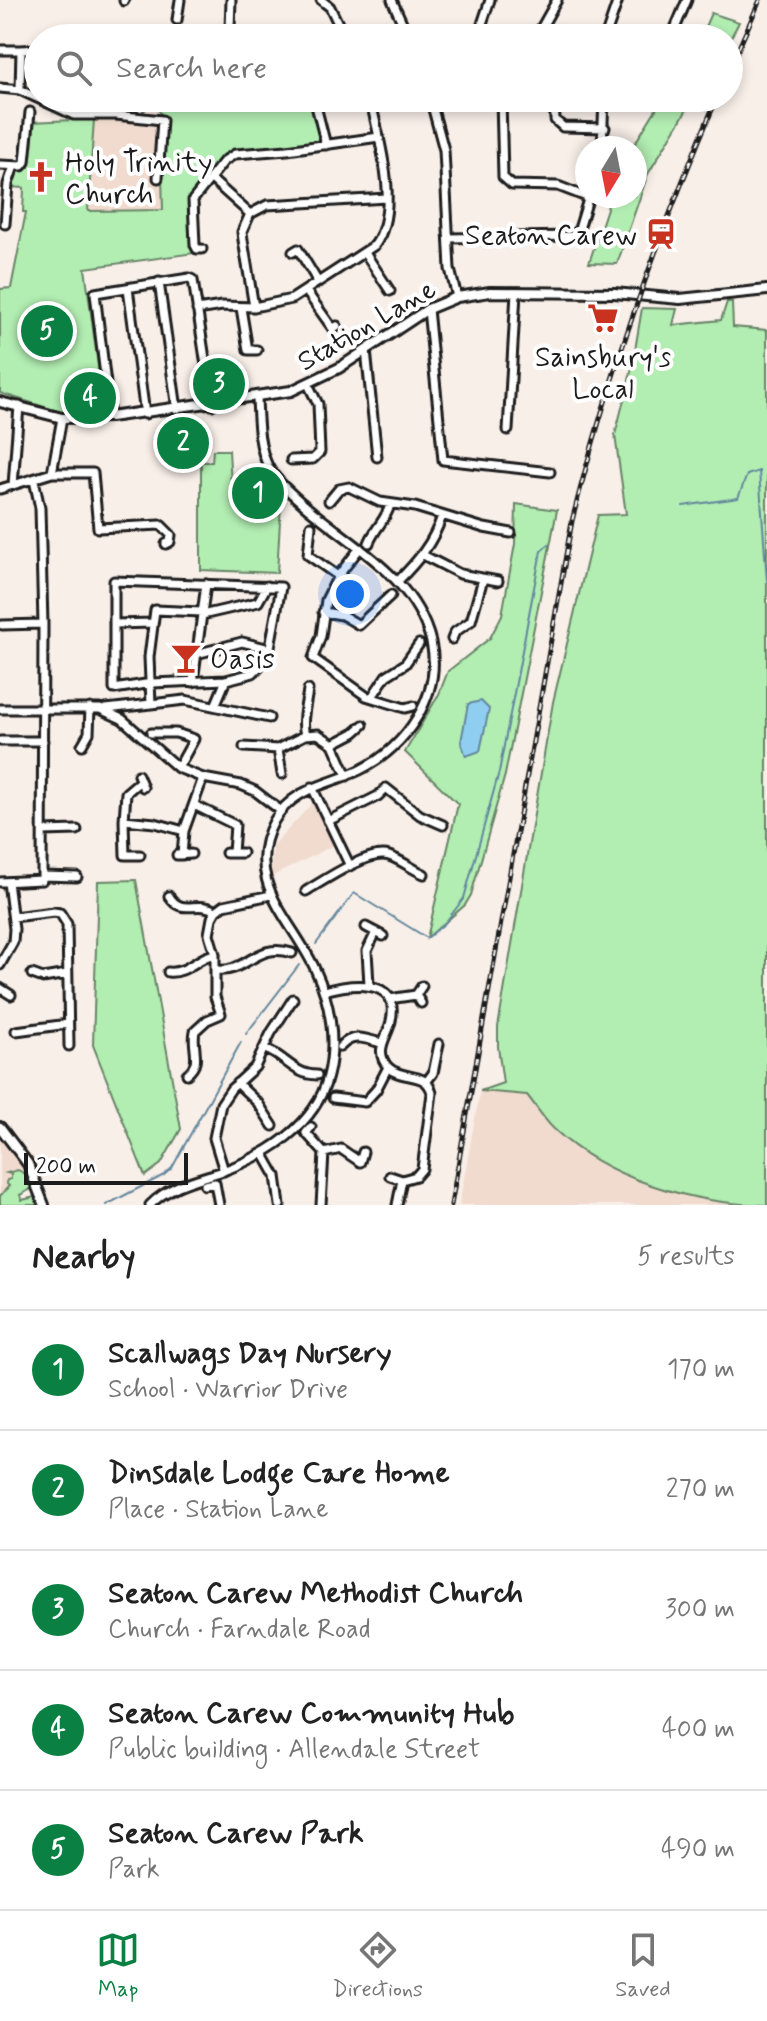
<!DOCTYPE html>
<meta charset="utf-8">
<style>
:root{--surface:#fff;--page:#f6f6f6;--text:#222;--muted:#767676;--line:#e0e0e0;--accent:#0b8043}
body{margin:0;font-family:Mynerve,sans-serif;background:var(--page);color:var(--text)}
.compass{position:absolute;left:575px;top:136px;width:72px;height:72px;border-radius:50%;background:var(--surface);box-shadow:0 4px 12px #0003;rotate:190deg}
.scale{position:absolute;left:24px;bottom:20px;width:164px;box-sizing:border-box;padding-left:8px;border:4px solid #1c1c1c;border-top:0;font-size:22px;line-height:28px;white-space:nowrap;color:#1c1c1c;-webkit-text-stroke:6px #fff;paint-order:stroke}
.you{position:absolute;left:350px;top:594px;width:28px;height:28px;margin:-20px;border:6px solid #fff;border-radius:50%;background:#1a73e8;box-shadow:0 0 0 12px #1a73e833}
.badge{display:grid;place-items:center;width:52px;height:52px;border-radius:50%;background:var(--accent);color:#fff;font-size:26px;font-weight:700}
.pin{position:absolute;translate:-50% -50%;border:4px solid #fff;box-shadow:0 2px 8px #0006}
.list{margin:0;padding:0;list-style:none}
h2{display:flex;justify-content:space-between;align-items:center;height:104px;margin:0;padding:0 32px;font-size:34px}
h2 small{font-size:26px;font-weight:400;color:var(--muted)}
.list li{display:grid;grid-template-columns:52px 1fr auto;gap:24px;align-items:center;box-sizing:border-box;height:120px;padding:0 32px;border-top:2px solid var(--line)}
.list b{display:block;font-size:30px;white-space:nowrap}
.list p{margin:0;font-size:26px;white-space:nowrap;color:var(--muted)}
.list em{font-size:26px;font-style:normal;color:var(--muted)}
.icon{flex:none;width:44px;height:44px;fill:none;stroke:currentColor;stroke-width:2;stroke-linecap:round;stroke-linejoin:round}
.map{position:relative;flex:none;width:767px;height:1205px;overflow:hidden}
.search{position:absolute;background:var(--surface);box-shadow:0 4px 12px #0003;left:24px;right:24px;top:24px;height:88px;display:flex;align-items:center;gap:20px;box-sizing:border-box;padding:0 28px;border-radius:44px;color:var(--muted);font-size:30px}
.sheet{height:704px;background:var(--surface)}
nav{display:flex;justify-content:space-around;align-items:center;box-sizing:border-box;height:112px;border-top:2px solid var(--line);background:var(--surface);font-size:22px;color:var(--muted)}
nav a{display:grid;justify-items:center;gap:4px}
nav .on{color:var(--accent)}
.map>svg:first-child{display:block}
</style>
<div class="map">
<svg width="767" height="1205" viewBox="0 0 767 1205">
<rect width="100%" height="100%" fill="#f9efe9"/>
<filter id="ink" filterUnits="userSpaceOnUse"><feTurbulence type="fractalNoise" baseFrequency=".0125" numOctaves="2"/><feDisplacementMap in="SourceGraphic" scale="16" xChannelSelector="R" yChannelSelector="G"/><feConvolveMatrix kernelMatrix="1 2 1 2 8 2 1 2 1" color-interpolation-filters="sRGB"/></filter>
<g filter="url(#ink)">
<path fill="#f1dbcf" d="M94,119L156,122L160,125L156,180H162L163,210L88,211Z
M265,483L267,502L251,504L249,484Z
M314,801L336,844L271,877L273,846Z
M480,1091L527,1095L553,1129L598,1163L699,1198L752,1205H459Z
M0,1136L17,1156L31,1189L0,1204Z"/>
<path fill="#b2edb2" stroke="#678467" stroke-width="2" d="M711,13L739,22L729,41V38H700Z
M145,28L222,38H145Z
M144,98H311L315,106L322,143L230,152L208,179L191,207L195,253L85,268L99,374L78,377L72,411L61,412L0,393V289L11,288L26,212H23L24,188L11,187L15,172L29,167L31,122L94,119L88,211L163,210L162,177L160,176L164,118L157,108L148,106L143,112Z
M663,98H694L648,174L617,264L589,263L611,196H635V148H632Z
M727,302H732L733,327L767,330V1205C696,1205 606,1179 554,1129C544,1120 536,1106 527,1095L480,1091L503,1083L498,1047V1027L553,702L598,515L626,514L615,435L632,368L642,308L677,309L673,325L721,320Z
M213,450H229L232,503L248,506L281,503L277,573L201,570V462H212Z
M516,504L557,510L505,775L471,895L465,905L427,938L458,804L405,752L439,694L448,671L490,638L502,615L515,544Z
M136,880L181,1129L161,1164L145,1176L93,1045L98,881Z
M18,1170L27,1175L31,1189L20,1195L22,1200L35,1197L38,1205H0V1196L9,1186L6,1183L7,1180L11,1179V1174L7,1173Z"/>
<path fill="#90cef1" stroke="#62879c" stroke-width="2" d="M481,701L489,709L480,751L466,756L461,742L468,704Z"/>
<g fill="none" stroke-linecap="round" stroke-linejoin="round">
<path stroke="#62879c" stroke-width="2" d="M683,506L738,498L747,475L759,471L767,582
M316,944L354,893L427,938L445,923L464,898L499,772L541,551L549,544
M246,1034L299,965
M106,1205L164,1175L172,1168L241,1042"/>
<defs>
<path id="minor" d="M231,0L230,28L236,35L252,38
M321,0L330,7L345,38
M392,0L409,38
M124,1V0
M177,20L180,0
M482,38V24L490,0
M509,38L539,32L557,0
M605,38L618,0
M671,38L687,0
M0,50H21
M0,88L20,90L74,115H116L162,120L158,178
M20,90L21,50L38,49
M314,98L326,145
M430,98L444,150L450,269L457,297
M501,98L503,177L512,185L558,186L589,198
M554,98L555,120L563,127L605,128
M116,115L118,98
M602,148L604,98
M0,165L22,166L25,162L30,112
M210,178L250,214
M5,224L8,184L14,166
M449,238L572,236L579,229L589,196
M202,249H197L195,245L193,200L224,161L235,154L287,150L379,137
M293,252L298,249L318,282
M365,253L390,291
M159,282L177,409
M128,288L145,414
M306,291L333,329L337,326
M254,307L243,240L242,232L250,214L267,205L387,198
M241,308L248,350H257
M428,309L443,460L550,472
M197,310L222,306L254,307L292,299L375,245C401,208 379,140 370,98
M366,350L377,457
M110,417L95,293L189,278L193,280L212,405
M508,430L516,293
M291,460L313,459L320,452L318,404L308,384
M52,473H93L98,528L161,525L171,535L170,542L166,544
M13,485L19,406
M0,489L52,473L62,418
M329,501L339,489L349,487L380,502L415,507L484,528L511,533
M311,526L308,555L338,576L326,600L321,636L313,658L366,696L405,708L413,706
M369,543C375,528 386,520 390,505
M423,555L460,574L498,581
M338,576L360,548
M114,581L281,587L268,658L253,673L226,680L152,683L114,689Z
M398,581C418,561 433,543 442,516
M323,612L342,615L359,625L391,595
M202,615L258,602L267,586
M114,624L153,623
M2,625L43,624
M452,639L455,632L471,621L483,579
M196,654L242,642L270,649
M193,682L206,584
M372,697L386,676L405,664L419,644
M151,704L185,700L269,718
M215,706L226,680
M0,709H100L122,719L178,768L203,778L241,785L255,791L281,811
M106,709L151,704L149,657L155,610L202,612
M151,733H176L194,739L178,768
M305,735C301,721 306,705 308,690
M0,741H43
M333,744L354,733L363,725
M82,745L89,733L90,708
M244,747L278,749L305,735L318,734L333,744L347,776
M278,749L282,774
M138,775L143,787
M140,781L126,793L124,820L155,823L184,831L203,778
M312,787L350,866
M194,805L235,825L233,853
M124,820L125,855H140
M328,821L378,796L386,788L420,815L443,825
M43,831L77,830
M226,853H242
M177,855L191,854
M182,855L184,831
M42,876L77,877
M0,882L42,880L43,624L40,508L34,480
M306,891C323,881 370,849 389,856C401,860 412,869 424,874
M169,896C182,917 196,899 216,911
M13,917L54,912L60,913L67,924L69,1046
M366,927L383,936
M0,965L13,942L14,929L8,882
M216,970C246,974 257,941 292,953
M168,972C187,974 197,957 215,954
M32,974L43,978L67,974
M369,984L367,951L376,932
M0,988L11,995
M324,991C349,984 401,976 391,1021C388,1037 373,1050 388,1067C401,1081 427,1070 432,1093L422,1169L416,1176L402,1180L397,1205
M389,999L416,995
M421,1003L416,995L422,986
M16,1031L68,1024
M340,1047C352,1033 364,1038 381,1043
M265,1049C285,1056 294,1075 317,1075
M187,1074C203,1062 191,1048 195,1031L207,1020L221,1014L215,997V954L209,934L212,918L216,911L224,905L271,895
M427,1081L433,1073L439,1044
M237,1083L258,1103L273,1126
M333,1098L365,1102L376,1090L388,1067
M311,1127L306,1133L324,1153L321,1205
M263,1153L276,1176L280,1205
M324,1153L341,1149L360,1162L363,1152
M224,1171L214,1138L221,1104L231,1089L255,1067L271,1033L293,999
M390,1176L402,1180
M205,1185L215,1183L219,1205
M150,1205C170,1185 195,1180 220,1172C266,1156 316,1126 328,1076C337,1041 330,1001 315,969C292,919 242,881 274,821C293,787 329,785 360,770C406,747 443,695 431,642C415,576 349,544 302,503C290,492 277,482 269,468C258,447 258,421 257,397"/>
<path id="major" d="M0,402L62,418L110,417L291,391L339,368L428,309L457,297L490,292L614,293L680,299L767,290
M0,1127L28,1164L44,1205"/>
</defs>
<use href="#minor" stroke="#1c1c1c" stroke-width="13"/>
<use href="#major" stroke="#1c1c1c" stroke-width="14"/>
<use href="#minor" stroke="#fff" stroke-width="7"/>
<use href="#major" stroke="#fff" stroke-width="8"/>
<defs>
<path id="rail" d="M729,70L760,0
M451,1205L572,521C608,377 658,235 717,98"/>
</defs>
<use href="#rail" stroke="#1c1c1c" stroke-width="5"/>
<use href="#rail" stroke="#fff" stroke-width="2" stroke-dasharray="6" stroke-linecap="butt"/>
</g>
</g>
<defs>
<symbol id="church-bare" viewBox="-9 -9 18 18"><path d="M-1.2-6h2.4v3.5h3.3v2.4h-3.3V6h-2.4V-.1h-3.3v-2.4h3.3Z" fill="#c8321e" stroke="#fff" stroke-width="2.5" paint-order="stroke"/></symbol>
<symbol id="station-bare" viewBox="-9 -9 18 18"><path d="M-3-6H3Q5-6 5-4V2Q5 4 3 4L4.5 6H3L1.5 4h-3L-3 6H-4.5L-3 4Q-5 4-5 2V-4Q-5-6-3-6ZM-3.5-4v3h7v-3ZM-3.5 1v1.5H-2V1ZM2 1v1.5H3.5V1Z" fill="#c8321e" stroke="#fff" stroke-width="2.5" paint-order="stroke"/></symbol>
<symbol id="supermarket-bare" viewBox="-9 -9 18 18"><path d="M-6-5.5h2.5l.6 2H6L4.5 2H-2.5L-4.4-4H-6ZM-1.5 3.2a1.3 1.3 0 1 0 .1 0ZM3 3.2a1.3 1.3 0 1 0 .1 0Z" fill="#c8321e" stroke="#fff" stroke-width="2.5" paint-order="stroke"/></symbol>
<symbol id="bar-bare" viewBox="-9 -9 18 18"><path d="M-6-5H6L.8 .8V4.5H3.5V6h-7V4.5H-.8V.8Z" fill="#c8321e" stroke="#fff" stroke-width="2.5" paint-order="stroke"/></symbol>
</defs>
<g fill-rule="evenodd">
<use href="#church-bare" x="19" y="155" width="44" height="44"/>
<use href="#station-bare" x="639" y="212" width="44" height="44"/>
<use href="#supermarket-bare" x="581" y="296" width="44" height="44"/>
<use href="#bar-bare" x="164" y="636" width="44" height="44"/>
</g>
<g text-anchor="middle" stroke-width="8" stroke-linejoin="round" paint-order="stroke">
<g font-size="28" fill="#1c1c1c" stroke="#fff" text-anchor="start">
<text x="65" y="171">Holy Trinity<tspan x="65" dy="32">Church</tspan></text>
<text x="637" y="244" text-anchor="end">Seaton Carew</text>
<text x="603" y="366" text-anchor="middle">Sainsbury's<tspan x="603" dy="32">Local</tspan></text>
<text x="210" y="668">Oasis</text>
</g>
<g font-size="28" fill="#1c1c1c" stroke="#fff">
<text transform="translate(366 324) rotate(-30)" y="10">Station Lane</text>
</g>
</g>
</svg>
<svg class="compass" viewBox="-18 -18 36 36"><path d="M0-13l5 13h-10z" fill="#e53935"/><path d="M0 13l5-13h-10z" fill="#767676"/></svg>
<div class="scale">200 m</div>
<div class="you"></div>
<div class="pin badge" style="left:258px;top:493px">1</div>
<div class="pin badge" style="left:183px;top:443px">2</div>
<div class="pin badge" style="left:219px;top:384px">3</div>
<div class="pin badge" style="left:90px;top:398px">4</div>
<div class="pin badge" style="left:47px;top:331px">5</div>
<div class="search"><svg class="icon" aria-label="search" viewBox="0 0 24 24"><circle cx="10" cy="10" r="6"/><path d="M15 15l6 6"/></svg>Search here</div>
</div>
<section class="sheet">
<h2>Nearby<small>5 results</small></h2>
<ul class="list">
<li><span class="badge">1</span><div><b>Scallwags Day Nursery</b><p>School · Warrior Drive</p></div><em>170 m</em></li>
<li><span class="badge">2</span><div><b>Dinsdale Lodge Care Home</b><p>Place · Station Lane</p></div><em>270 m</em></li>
<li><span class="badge">3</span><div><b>Seaton Carew Methodist Church</b><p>Church · Farndale Road</p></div><em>300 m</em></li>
<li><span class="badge">4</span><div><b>Seaton Carew Community Hub</b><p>Public building · Allendale Street</p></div><em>400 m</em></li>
<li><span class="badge">5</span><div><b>Seaton Carew Park</b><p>Park</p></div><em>490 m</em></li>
</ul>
</section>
<nav>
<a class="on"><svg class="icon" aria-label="map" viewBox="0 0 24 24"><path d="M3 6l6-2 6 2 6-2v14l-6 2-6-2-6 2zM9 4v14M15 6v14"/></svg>Map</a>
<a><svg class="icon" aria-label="directions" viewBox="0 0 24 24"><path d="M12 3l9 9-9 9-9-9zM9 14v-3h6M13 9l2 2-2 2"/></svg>Directions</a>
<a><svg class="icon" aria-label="saved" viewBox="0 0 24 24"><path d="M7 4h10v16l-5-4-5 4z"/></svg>Saved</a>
</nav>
